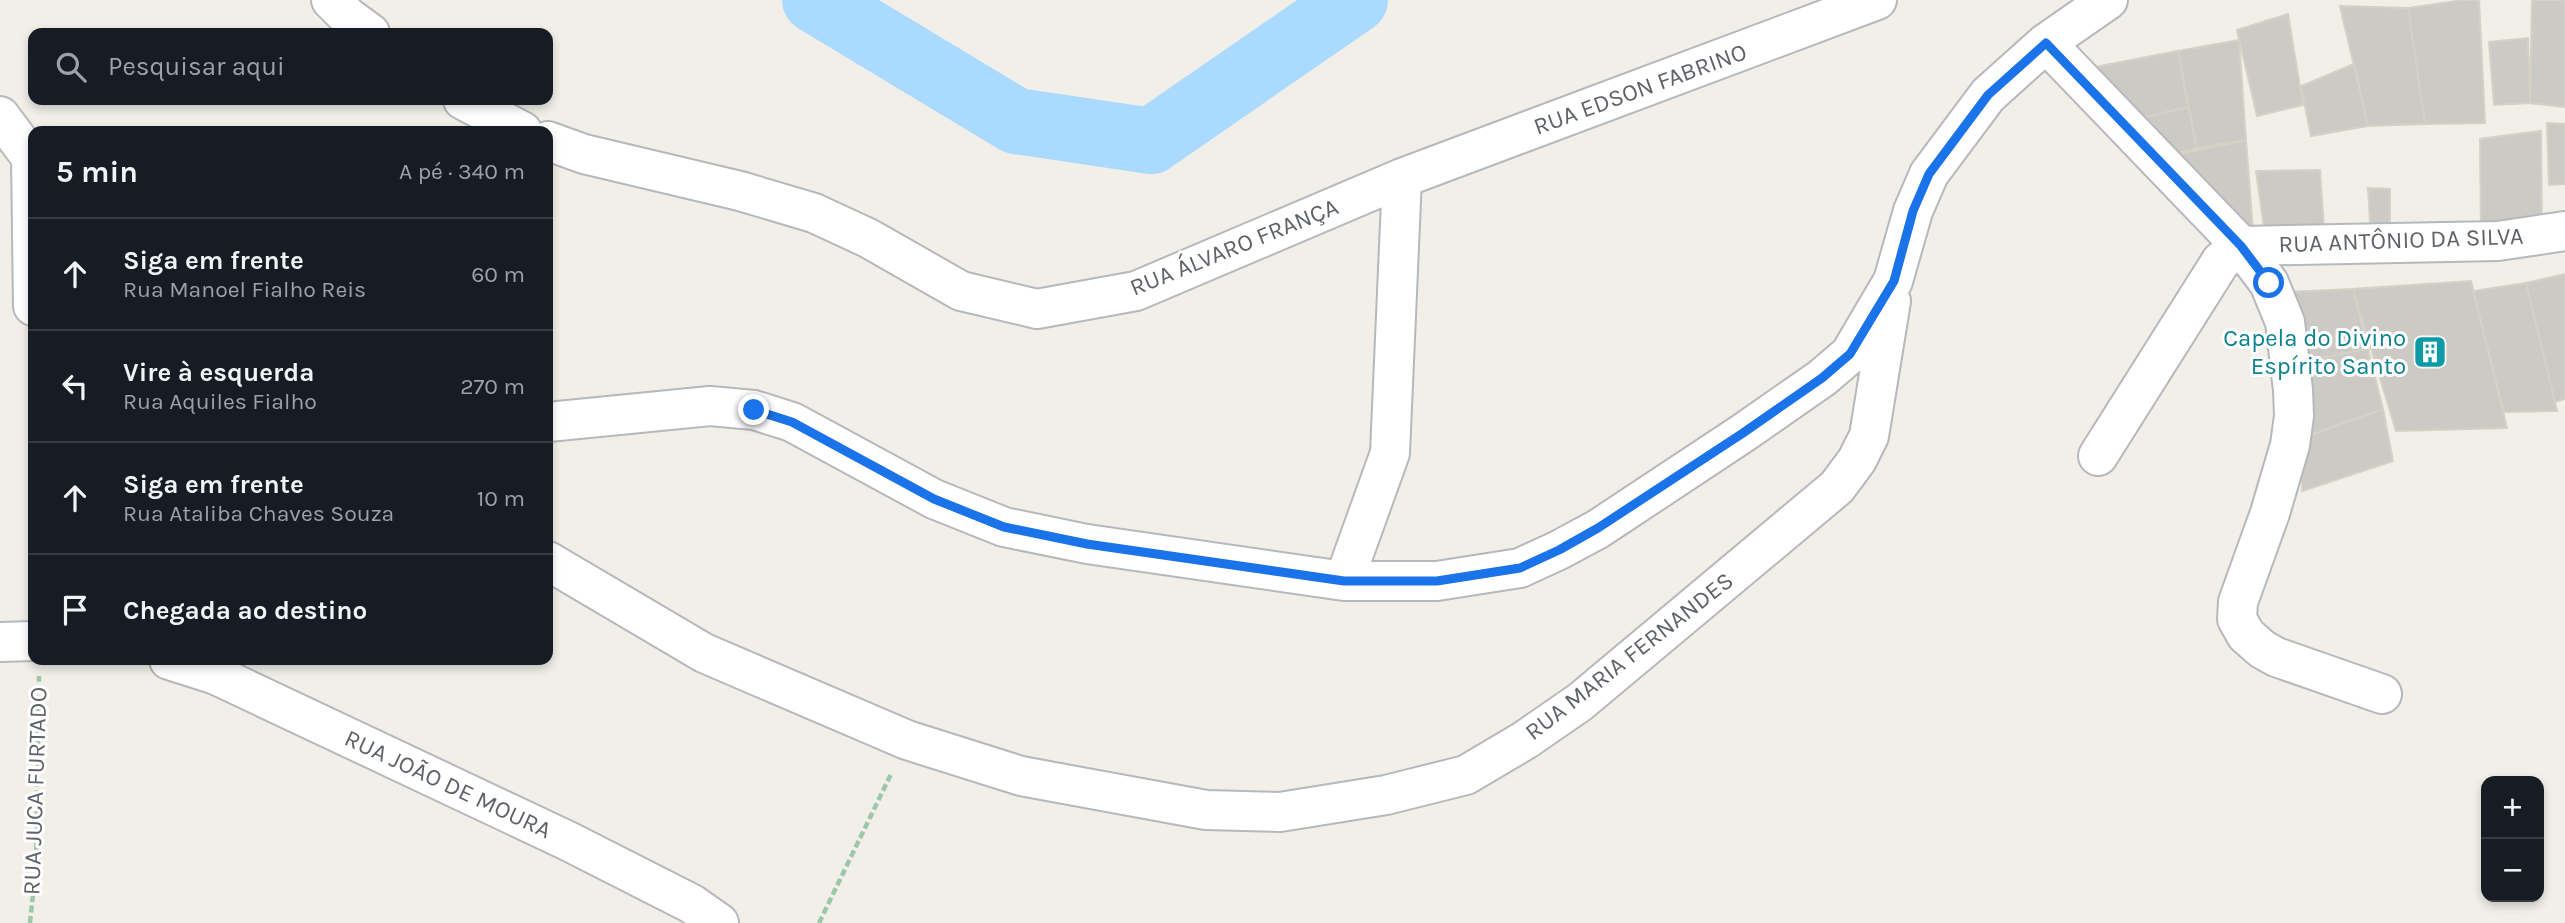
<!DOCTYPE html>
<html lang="pt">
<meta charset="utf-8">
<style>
:root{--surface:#171b24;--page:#242831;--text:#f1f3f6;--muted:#9ea1a6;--line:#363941}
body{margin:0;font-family:Karla,sans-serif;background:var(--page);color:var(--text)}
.controls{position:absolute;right:21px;bottom:21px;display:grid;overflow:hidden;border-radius:14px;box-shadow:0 4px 10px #0003}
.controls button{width:63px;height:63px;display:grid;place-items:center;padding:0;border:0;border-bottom:2px solid var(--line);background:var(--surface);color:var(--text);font:35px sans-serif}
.stop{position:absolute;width:21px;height:21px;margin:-16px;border:5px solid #1a73e8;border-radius:50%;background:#fff}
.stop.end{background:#1a73e8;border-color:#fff;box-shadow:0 2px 7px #0008}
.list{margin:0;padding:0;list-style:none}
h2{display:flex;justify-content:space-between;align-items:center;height:91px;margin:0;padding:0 28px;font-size:30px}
h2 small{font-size:23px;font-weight:400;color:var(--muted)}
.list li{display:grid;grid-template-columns:46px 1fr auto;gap:21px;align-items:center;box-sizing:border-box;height:112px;padding:0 28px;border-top:2px solid var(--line)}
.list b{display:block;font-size:26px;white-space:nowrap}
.list p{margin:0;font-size:23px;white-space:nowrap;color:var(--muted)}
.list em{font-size:23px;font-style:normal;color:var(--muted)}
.icon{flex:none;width:38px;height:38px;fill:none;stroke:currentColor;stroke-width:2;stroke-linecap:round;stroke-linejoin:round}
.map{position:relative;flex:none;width:2565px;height:923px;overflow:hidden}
.search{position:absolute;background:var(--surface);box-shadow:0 4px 10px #0003;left:28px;top:28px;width:525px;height:77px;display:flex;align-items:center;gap:18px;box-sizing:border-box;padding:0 24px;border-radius:14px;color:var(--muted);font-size:26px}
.panel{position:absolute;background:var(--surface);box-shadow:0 4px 10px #0003;left:28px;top:126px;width:525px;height:539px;border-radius:14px}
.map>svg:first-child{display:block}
</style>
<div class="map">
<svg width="2565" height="923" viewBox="0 0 2565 923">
<rect width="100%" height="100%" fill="#f1efe8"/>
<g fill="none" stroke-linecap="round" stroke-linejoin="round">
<path stroke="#aadaff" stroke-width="66" d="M815,0L1016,121L1151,141L1355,0"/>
</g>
<path fill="#cccac5" stroke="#d6d1c6" stroke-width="2" d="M2463,0H2479L2485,123L2425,124L2408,8Z
M2532,0H2565V107L2530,103Z
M2340,6L2408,8L2425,124L2368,126Z
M2288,14L2303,105L2257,116L2237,30Z
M2528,38L2530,103L2494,105L2489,42Z
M2239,40L2246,140L2197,148L2178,51Z
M2178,51L2188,107L2127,122L2090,68Z
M2354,64L2368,126L2311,136L2301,86Z
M2188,107L2197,148L2157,159L2132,120Z
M2547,123L2565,124V184L2549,185Z
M2541,131L2542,234L2481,236L2480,139Z
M2246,140L2253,231L2157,159Z
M2320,170L2325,244L2266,241L2256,171Z
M2368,188L2390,189V239L2371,238Z
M2565,274V399L2555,402L2526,283Z
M2471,281L2507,428L2396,431L2353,289Z
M2526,283L2555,402L2557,411L2504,412L2473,291Z
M2353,289L2368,349L2299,362L2285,292Z
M2368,349L2383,409L2302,438L2299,362Z
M2383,409L2393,461L2302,491V438Z"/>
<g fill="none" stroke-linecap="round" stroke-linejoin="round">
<defs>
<path id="street" d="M331,0L348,17L370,33
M2046,43L2241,246L2269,283L2285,322L2293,390L2294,416L2290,445L2270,513L2238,602L2237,619L2246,635L2262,649L2276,657L2382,694
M463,100L522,131
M0,116L33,160
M548,141L584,154L740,191L814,213L868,238L961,291L1037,309L1136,291L1402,178L1877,0
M31,157L33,306
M548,422L710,406L754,410L792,422L934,499L1004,527L1087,544L1344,581H1437L1520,568L1559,550L1598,529L1743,433L1822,378L1850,354L1893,281L1913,211L1929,174L1988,95L2046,43L2108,0
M2098,456L2221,261L2241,246L2498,241L2565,231
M548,561L704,653L907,740L1021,776L1206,810L1280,812L1386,795L1466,775L1525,740L1580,702L1837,487L1857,460L1869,436L1891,301
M1344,581L1390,453L1402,178
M0,642L33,641
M169,660L216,675L568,841L692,904L719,923"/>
</defs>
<use href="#street" stroke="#b5b8bc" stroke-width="42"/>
<path stroke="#9cc7a9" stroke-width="4.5" stroke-dasharray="7 3.5" stroke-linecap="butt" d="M30,923L36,866L39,676
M819,923L892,772"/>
<use href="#street" stroke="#fff" stroke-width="38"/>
</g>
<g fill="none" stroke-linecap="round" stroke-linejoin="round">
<path stroke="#1a73e8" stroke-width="9" d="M754,410L792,422L934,499L1004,527L1087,544L1344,581H1437L1520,568L1559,550L1598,528L1743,433L1822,378L1850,354L1894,281L1913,211L1929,174L1988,95L2046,43L2241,246L2269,283"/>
</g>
<defs>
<symbol id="building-square" viewBox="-11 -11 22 22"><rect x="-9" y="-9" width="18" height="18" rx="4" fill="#0f9aa8" stroke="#fff"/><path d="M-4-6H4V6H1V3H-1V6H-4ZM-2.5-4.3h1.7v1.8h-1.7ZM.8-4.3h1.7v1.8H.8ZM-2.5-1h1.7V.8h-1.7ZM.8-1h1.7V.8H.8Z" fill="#fff"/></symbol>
</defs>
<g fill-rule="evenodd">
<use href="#building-square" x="2411" y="333" width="38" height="38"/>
</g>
<g text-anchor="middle" stroke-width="6" stroke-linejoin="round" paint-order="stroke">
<g font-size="24" fill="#5f6368" stroke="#fff">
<text transform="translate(1640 89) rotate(-20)" y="8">RUA EDSON FABRINO</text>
<text transform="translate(2401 240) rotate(-2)" y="8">RUA ANTÔNIO DA SILVA</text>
<text transform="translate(1234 247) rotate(-22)" y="8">RUA ÁLVARO FRANÇA</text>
<text transform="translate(1629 656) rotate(-38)" y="8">RUA MARIA FERNANDES</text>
<text transform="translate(448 784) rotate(25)" y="8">RUA JOÃO DE MOURA</text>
<text transform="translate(35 791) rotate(-88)" y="8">RUA JUCA FURTADO</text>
</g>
<g font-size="24" fill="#0d838f" stroke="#fff" text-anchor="end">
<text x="2406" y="346">Capela do Divino<tspan x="2406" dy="28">Espírito Santo</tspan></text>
</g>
</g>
</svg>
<div class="controls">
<button>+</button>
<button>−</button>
</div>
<div class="stop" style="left:2269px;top:283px"></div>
<div class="stop end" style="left:754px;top:410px"></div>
<div class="search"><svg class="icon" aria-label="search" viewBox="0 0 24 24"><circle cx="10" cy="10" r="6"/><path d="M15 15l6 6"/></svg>Pesquisar aqui</div>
<section class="panel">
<h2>5 min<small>A pé · 340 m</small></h2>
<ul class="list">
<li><svg class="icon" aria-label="ahead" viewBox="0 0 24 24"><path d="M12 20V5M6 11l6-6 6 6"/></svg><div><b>Siga em frente</b><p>Rua Manoel Fialho Reis</p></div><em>60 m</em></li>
<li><svg class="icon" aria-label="left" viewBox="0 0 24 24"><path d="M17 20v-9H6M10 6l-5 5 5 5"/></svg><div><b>Vire à esquerda</b><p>Rua Aquiles Fialho</p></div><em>270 m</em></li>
<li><svg class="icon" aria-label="ahead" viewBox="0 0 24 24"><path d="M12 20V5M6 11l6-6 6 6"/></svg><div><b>Siga em frente</b><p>Rua Ataliba Chaves Souza</p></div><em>10 m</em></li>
<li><svg class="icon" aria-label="arrive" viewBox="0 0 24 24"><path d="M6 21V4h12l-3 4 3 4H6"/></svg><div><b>Chegada ao destino</b></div></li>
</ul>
</section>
</div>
